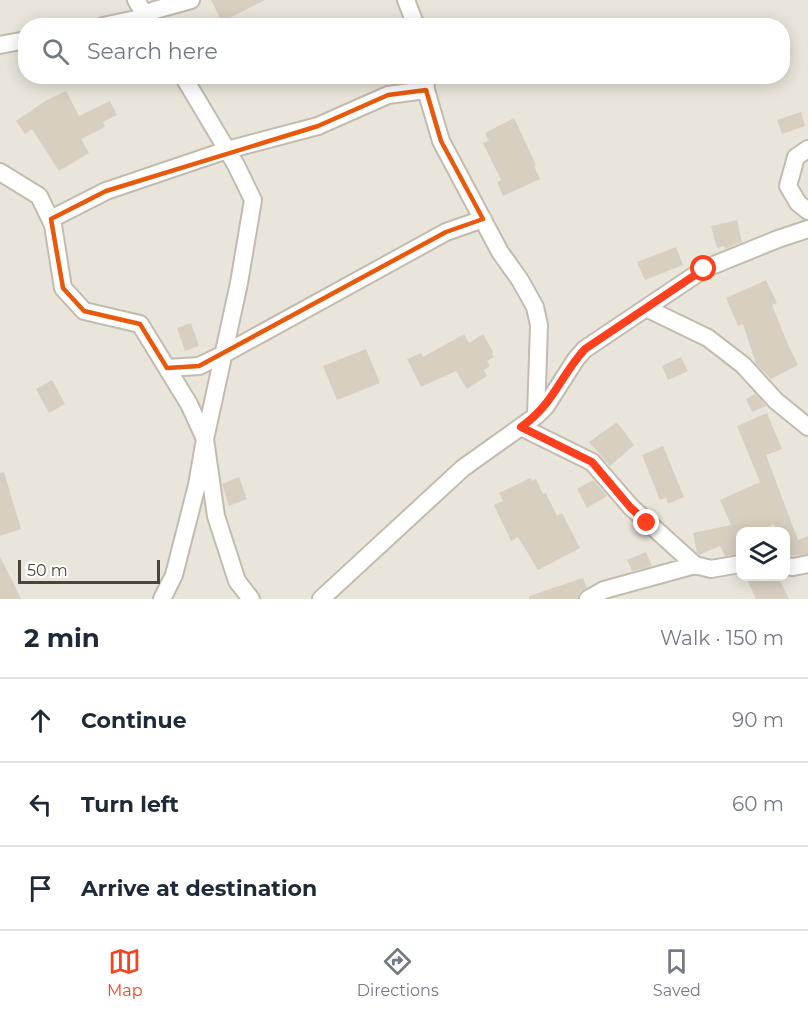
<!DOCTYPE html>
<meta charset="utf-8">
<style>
:root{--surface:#fff;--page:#f6f6f7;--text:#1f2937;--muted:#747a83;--line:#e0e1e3;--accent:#fc3f1d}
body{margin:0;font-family:Montserrat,sans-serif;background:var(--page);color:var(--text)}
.controls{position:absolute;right:18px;bottom:18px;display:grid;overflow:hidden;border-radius:12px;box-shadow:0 3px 15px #0003}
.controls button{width:54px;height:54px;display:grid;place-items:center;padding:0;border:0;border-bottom:2px solid var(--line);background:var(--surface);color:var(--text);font:30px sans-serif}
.scale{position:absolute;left:18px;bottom:15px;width:142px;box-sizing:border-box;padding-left:6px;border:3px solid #4b4439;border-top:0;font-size:16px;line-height:21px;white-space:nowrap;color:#4b4439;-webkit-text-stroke:4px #fff;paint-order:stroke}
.stop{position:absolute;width:18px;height:18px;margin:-14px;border:4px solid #fc3f1d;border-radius:50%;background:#fff}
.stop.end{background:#fc3f1d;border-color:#fff;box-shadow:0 2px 6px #0008}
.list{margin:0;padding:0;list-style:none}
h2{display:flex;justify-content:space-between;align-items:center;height:78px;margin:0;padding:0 24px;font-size:26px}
h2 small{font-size:20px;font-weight:400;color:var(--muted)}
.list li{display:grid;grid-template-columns:39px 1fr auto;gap:18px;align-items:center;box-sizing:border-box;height:84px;padding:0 24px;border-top:2px solid var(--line)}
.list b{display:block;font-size:22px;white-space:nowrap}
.list em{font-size:20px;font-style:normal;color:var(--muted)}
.icon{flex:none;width:33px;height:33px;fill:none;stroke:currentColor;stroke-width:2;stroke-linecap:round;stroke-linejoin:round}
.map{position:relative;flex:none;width:808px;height:599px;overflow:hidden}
.search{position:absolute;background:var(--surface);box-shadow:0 3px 15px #0003;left:18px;right:18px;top:18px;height:66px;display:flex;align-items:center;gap:15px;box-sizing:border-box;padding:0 21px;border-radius:24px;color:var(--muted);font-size:22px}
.sheet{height:330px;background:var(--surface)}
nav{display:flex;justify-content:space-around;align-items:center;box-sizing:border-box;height:84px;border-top:2px solid var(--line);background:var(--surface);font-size:16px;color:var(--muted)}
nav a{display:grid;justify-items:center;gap:3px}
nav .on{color:var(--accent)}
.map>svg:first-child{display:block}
</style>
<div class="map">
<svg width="808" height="599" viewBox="0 0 808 599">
<rect width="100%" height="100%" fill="#f6f3ec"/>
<path fill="#eae5da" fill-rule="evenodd" d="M0,0H808V599H0ZM26,26H782V76H26ZM740,532H786V576H740Z"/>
<path fill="#d8cfc1" d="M211,0H265L222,22Z
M66,91L79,116L110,101L117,115L103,122L105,127L81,139L89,153L59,171L32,129L25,134L16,121L45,101Z
M801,112L805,126L782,134L777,120Z
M514,118L536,165L534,166L540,179L503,196L497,182L501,180L483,143L489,141L485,133Z
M737,220L742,242L725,249L724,246L717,248L711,226Z
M676,247L683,265L645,280L637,262Z
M766,280L777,303L772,305L789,347L798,365L771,379L756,364L743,324L738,326L726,298Z
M191,323L199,346L185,351L177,328Z
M464,334L469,343L483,334L493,352L492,353L494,357L487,361L490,366L484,370L487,376L467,389L456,371L421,387L407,359L421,353L423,357Z
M366,349L380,383L337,400L323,366Z
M681,357L688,371L668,380L662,366Z
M52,380L65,404L49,413L36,389Z
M755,394L766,406L752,412L746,399Z
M767,413L782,449L766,455L798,540L808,536V554L786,556V531H777L774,524L756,531H741V554L725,556L720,546L699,555L697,553L693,533L731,525L720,500L760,482L737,426Z
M617,422L634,445L610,466L589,442Z
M663,446L684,497L668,504L666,498L660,500L642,455Z
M4,472L21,529L0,536V473Z
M239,477L247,499L229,506L222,484Z
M530,478L532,481L536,479L543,494L546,493L557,516L562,513L580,548L538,570L518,537L511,541L494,505L503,501L499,493Z
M593,480L607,496L587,508L577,489Z
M646,552L652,566L632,571L627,560Z
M0,557L14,584L21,599H0Z
M758,576H778L789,599H756L748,581Z
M583,578L587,588L579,593L578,599H529V596Z"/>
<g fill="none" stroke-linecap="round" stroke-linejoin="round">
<defs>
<path id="minor" d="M136,0L152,26
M406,0L416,26
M103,26L136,19L155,10L191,0
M0,45L26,40
M425,76L426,90L441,141L500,252L520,280L535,307L539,325L536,416
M808,149L796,157L788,186L798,203L808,211
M0,172L39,196L53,225L63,288L84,311L140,324L189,404L205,439L216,516L237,581L251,599
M51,219L106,191L227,150L318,126L388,95L426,90
M646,308L708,338L743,365L776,401L808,427
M167,368L199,366L224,354L446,232L483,219
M521,427L592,462L631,507L695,565L711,569L740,564
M786,566L793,567L808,564
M162,599L174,575L197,485L205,439L239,283L253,200L236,165L183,76
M321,599L463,468L536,416L546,406L576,359L585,349L704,269L778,239L808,229
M588,599L604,590L695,565"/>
</defs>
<use href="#minor" stroke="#c2bbae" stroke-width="20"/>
<use href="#minor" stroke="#fff" stroke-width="16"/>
</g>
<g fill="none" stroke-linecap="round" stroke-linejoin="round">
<path stroke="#fc3f1d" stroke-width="8" d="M647,523L630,507L592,462L521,427C554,404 560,376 585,349L704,269"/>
</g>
<path fill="none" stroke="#e8590c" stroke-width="4.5" stroke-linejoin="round" d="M426,90L441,141L483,219L446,232L199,366L167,368L140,324L84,311L63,288L51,219L106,191L318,126L388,95Z"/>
</svg>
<div class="controls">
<button><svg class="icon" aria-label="layers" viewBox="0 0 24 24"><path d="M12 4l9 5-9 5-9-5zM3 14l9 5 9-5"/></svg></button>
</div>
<div class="scale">50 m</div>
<div class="stop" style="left:704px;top:269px"></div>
<div class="stop end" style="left:647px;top:523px"></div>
<div class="search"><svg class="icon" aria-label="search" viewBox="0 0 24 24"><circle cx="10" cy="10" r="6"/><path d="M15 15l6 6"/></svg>Search here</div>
</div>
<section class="sheet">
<h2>2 min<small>Walk · 150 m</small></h2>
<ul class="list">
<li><svg class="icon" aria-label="ahead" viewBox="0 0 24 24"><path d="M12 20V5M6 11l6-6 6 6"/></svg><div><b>Continue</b></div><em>90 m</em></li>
<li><svg class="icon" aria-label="left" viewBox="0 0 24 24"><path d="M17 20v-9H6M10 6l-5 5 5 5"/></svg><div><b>Turn left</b></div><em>60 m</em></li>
<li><svg class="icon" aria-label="arrive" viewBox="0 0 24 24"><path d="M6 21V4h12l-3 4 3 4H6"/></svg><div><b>Arrive at destination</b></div></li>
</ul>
</section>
<nav>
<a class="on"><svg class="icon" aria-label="map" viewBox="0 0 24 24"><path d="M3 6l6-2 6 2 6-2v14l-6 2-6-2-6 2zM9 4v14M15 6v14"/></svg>Map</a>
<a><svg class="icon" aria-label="directions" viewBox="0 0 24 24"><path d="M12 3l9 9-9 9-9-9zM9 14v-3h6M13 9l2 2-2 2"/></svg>Directions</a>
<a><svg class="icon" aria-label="saved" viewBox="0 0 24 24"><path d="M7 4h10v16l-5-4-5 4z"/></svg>Saved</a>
</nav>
